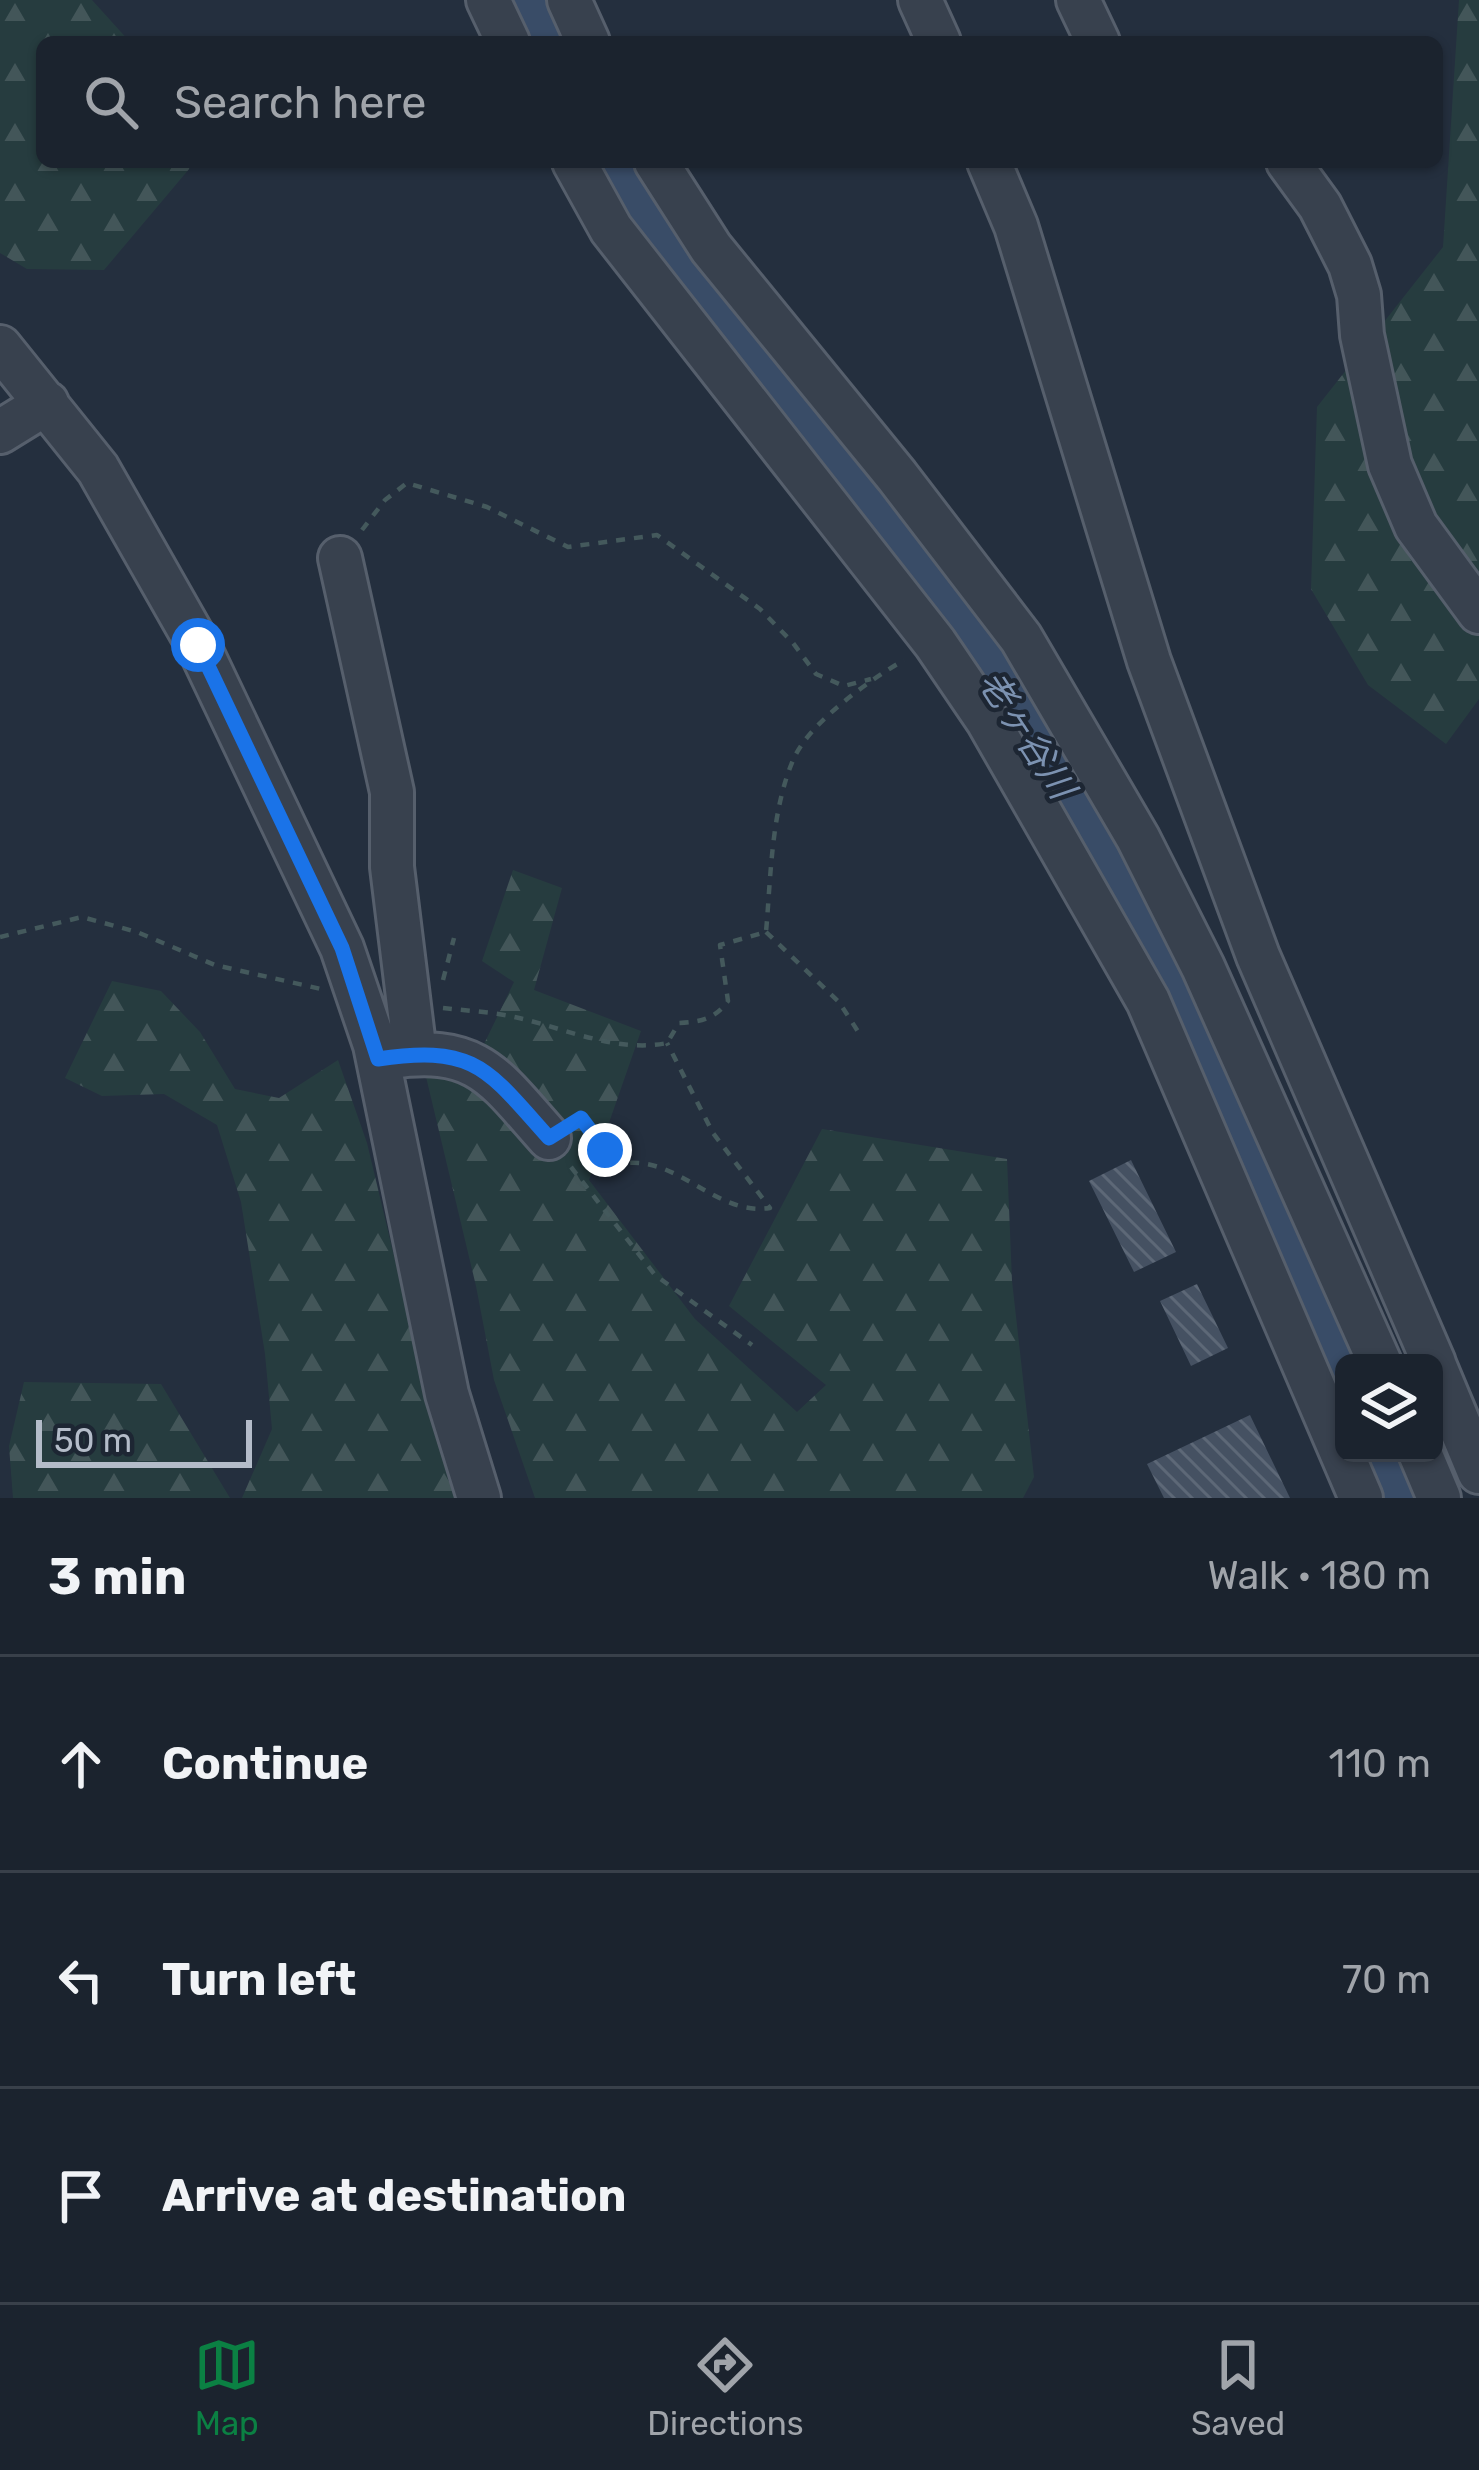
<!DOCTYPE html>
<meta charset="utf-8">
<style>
:root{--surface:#1b232e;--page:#282f3a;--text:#f1f3f6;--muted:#a0a4aa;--line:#39404a;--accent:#0b8043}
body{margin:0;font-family:Rubik,"Noto Sans JP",sans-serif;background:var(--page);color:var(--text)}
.controls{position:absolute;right:36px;bottom:36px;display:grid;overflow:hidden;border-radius:18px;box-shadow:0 3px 9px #0004}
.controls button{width:108px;height:108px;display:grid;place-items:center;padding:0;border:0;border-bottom:3px solid var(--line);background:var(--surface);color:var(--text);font:60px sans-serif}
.scale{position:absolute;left:36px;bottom:30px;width:216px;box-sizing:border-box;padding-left:12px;border:6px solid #b4bcc9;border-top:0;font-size:33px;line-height:42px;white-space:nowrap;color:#b4bcc9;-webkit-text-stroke:9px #1d2633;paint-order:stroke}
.stop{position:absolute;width:36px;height:36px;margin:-27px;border:9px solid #1a73e8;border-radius:50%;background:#fff}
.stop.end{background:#1a73e8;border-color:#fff;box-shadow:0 3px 12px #0008}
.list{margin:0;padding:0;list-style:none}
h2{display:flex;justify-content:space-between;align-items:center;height:156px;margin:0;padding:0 48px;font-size:51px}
h2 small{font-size:39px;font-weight:400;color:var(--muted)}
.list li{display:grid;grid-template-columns:78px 1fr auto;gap:36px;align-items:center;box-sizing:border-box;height:216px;padding:0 48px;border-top:3px solid var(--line)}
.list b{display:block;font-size:45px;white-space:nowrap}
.list em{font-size:39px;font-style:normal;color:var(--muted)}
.icon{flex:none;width:66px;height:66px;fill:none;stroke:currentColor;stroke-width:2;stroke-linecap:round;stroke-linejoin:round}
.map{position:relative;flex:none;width:1479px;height:1498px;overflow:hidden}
.search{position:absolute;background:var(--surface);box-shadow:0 3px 9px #0004;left:36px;right:36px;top:36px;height:132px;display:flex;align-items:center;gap:30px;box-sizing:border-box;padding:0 42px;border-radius:18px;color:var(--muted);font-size:45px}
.sheet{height:804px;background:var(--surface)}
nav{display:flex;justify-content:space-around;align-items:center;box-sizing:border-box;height:168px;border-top:3px solid var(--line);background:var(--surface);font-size:33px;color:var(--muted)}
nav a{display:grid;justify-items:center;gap:6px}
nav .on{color:var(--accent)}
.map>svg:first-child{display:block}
</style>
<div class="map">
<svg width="1479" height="1498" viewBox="0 0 1479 1498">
<defs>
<pattern id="forest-firs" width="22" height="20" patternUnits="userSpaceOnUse" patternTransform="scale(3)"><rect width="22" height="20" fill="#263c3f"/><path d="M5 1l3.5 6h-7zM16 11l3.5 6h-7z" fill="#435659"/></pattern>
<pattern id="building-back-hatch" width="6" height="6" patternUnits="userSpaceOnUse" patternTransform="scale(3)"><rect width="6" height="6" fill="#455162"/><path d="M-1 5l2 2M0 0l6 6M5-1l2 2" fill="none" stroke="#5d6877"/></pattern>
</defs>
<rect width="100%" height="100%" fill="#242f3e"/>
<path fill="url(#forest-firs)" d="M0,0H92L130,42H42V162H195L104,270L27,269L0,253Z
M1459,0H1479V699L1446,744L1368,685L1311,589L1317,407L1443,247Z
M513,870L562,888L534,990L641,1031L589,1180L695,1319L797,1412L826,1385L729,1306L822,1129L1007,1159L1012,1281L1034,1477L1023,1498H535L494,1380L476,1286L422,1060L471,1071L514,982L482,961Z
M112,981L161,991L200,1032L235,1089L279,1098L338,1060L367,1143L442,1457L460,1498H242L272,1429L265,1354L241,1202L217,1125L164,1094L102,1096L65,1078Z
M24,1382L161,1384L230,1498H13L9,1446Z"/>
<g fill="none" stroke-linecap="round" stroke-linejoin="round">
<path stroke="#394c67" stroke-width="51" d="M523,0L542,42
M613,162L656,232L861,489L1050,762L1242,1112L1347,1363
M1388,1453L1408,1498"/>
</g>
<path fill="url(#building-back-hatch)" d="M1131,1160L1176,1252L1134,1272L1089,1181Z
M1197,1284L1228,1348L1191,1366L1160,1301Z
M1250,1415L1290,1498H1164L1147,1464Z"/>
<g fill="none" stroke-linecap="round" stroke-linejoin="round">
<defs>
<path id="minor" d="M488,0L508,42
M569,0L588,42
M920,0L939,42
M1078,0L1098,42
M574,162L611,229L935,643L988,721L1148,1001L1361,1498
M656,162L711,248L897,476L1021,638L1138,838L1203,967L1380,1363
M989,162L1016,226L1149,661L1258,956L1434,1363
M1288,162L1320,206L1350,265L1359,295L1362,335L1390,465L1416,526L1479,612
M0,347L98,469L198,645L342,948L375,1045L447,1394L479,1498
M0,432L47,403
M340,558L392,792V867L415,1054
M391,1057C479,1044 496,1079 549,1138
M1434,1364L1479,1472
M1420,1453L1439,1498"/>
</defs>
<use href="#minor" stroke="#565f6c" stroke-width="48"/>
<path stroke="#44595c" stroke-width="4.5" stroke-dasharray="9 9" stroke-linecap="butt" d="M362,530L385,500L407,483L487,507L568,547L657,535L760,609L793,643L816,674L844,686L871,679
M766,932L839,1002L859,1033
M0,937L82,917L137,932L215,965L321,989
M443,980L454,938
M443,1008C468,1011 495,1012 519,1018C566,1029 618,1053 667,1043L679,1023C700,1022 715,1019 728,1001L720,945L766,932C771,876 771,810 794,758C811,721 870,680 904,660
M579,1120L581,1118L605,1150L614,1152L628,1163C681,1159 717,1216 770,1208L713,1133L667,1043
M571,1167L655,1275L752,1345"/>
<use href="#minor" stroke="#38414e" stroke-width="42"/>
</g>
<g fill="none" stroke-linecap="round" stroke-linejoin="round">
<path stroke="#1a73e8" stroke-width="15" d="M198,645L342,948L378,1059C476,1044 488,1070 549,1138L581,1118L605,1150"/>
</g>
<g text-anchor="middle" stroke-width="9" stroke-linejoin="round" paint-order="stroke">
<g font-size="36" font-style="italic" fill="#7c92b1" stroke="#1d2633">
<text transform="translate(1027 734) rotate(57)" y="13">老ヶ谷川</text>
</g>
</g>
</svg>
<div class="controls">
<button><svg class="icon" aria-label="layers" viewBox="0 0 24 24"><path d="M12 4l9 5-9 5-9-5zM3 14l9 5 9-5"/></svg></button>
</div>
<div class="scale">50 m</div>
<div class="stop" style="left:198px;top:645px"></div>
<div class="stop end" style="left:605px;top:1150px"></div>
<div class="search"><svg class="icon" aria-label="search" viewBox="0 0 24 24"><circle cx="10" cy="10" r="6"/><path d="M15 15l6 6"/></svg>Search here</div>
</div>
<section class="sheet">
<h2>3 min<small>Walk · 180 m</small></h2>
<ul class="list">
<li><svg class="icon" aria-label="ahead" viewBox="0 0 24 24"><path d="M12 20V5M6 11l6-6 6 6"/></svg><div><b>Continue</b></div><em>110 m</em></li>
<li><svg class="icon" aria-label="left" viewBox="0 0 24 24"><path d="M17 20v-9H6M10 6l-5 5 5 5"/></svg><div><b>Turn left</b></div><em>70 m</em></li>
<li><svg class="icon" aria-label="arrive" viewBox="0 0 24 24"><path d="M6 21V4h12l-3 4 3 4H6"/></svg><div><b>Arrive at destination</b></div></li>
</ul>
</section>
<nav>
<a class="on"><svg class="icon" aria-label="map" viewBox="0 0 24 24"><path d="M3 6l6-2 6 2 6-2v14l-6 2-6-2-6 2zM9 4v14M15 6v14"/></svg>Map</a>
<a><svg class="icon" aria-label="directions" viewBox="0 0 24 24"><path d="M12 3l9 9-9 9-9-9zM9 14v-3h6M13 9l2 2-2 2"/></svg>Directions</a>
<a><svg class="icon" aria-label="saved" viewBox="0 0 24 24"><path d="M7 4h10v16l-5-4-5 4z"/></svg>Saved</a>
</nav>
